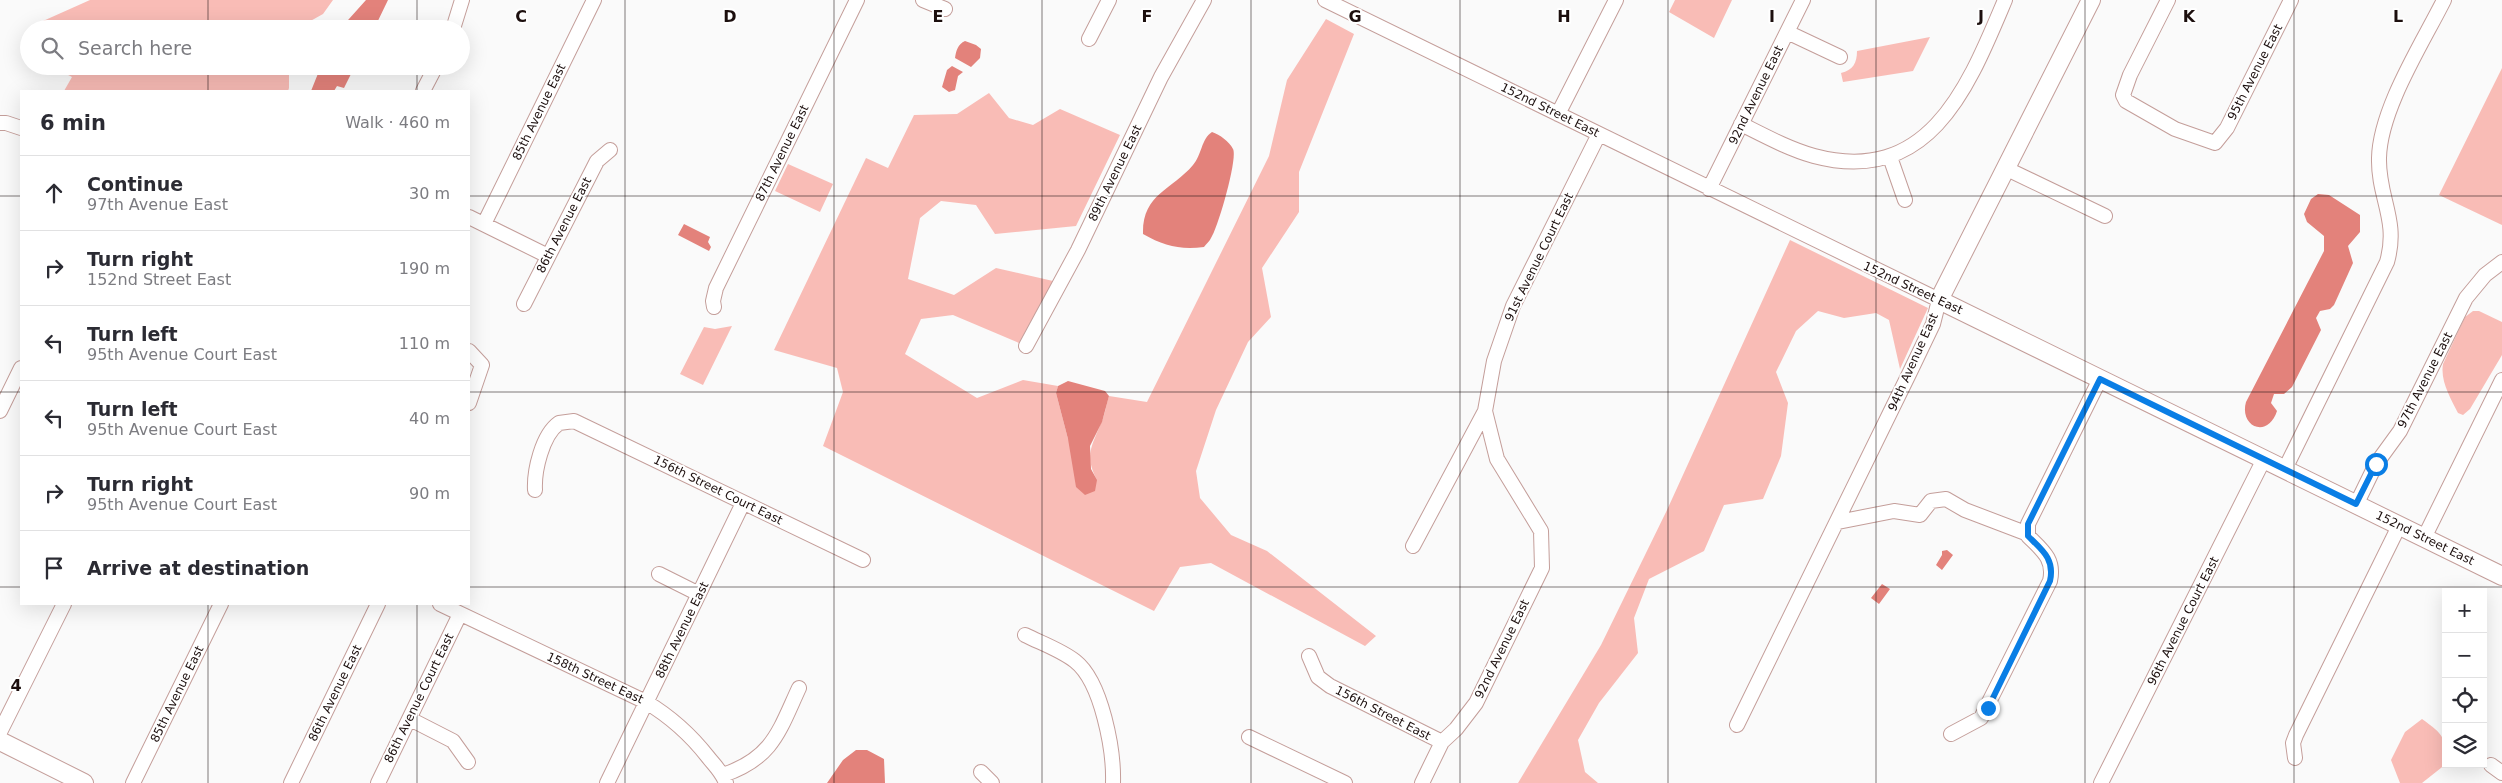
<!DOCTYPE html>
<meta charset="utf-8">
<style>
:root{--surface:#fff;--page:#f2f2f3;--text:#2b2b33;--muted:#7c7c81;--line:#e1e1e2}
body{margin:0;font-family:"DejaVu Sans",sans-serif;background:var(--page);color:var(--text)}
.controls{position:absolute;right:15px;bottom:15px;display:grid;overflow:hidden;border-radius:0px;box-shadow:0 5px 20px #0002}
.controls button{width:45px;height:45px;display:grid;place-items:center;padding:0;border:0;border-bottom:1px solid var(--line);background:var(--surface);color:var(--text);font:25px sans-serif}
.stop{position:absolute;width:15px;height:15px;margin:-11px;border:4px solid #0a7ee5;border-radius:50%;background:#fff}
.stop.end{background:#0a7ee5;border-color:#fff;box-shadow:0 1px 5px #0008}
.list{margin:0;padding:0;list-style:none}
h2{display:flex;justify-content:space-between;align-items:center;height:65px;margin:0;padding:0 20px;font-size:21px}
h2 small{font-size:16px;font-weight:400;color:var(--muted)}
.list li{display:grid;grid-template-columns:32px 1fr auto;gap:15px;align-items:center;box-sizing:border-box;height:75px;padding:0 20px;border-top:1px solid var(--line)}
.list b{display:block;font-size:19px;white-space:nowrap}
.list p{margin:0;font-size:16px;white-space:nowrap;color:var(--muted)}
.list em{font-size:16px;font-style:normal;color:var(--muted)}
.icon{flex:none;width:28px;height:28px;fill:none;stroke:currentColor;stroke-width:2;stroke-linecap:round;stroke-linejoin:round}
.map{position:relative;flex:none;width:2502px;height:783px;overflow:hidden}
.search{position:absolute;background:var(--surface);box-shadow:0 5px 20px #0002;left:20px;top:20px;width:450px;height:55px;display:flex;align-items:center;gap:12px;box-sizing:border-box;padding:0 18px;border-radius:28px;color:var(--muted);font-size:19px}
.panel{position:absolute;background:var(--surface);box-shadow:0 5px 20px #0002;left:20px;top:90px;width:450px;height:515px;border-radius:0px}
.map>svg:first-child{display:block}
</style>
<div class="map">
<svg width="2502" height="783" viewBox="0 0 2502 783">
<rect width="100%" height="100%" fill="#fafafa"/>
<path fill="#f9bcb6" d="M90,0H333L323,14L296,29H40L43,21Z
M1675,0H1732L1714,38L1669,12Z
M1326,19L1354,34L1299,172V212L1262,268L1271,317L1248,342L1216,410L1196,471L1200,498L1231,535L1267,551L1376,636L1365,646L1211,563L1180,567L1154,611L823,446L843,392L837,368L774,350L866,158L888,168L914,115L957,114L989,93L1009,118L1033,125L1060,109L1120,135L1076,226L995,234L976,205L941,201L920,218L908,279L954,295L996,268L1053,281L1019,343L953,315L921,319L905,354L977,398L1023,380L1058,386L1056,393L1068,439L1097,480C1084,455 1092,446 1101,423C1105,415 1106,405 1109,396L1147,402L1269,156L1287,80Z
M1930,37L1913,71L1843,82L1841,73C1853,70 1857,63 1857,51Z
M51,66H289V88L288,91H64L72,77Z
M2502,68V225L2439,195Z
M788,164L833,184L820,212L775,191Z
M1790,240L1928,308L1900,369L1889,320L1876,313L1844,318L1818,311L1796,331L1776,372L1788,403L1781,456L1763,499L1724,505L1704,551L1649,579L1634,618L1638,653L1599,703L1578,740L1585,772L1598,783H1518L1601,645L1667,510Z
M2473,311H2479L2502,322V355L2470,409L2463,415L2458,413C2451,399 2440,381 2443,364L2465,317Z
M732,326L703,385L680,374L704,327L715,329Z
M2422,719C2444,735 2446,737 2446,764L2422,783H2400L2391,760L2405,732Z"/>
<path fill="#e3827b" d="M366,0H388L374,29H340Z
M965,41L976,45L981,49L980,58L971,67L955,58C956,51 958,44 965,41Z
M321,66H355L344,88L337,86L334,91H311Z
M952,66L963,72L958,76L955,90L949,92L942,87L947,70Z
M1212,132C1220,135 1229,141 1233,149C1238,158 1218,228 1211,238C1210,241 1206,244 1204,247C1180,250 1164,246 1143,234C1142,194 1172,190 1193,165C1202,155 1201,139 1212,132Z
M2318,194L2329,195L2360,215V232L2348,246L2353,263L2334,305L2330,309L2320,311L2316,318L2321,330L2292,387L2284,394H2274L2271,403L2277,411C2268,439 2239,427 2246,402L2324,251V236L2307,222L2304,214L2311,199Z
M684,224L710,237L708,242L711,247L709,251L678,235Z
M1068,381L1105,391L1109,396L1102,422L1090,446L1091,469L1097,480L1095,491L1085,495L1076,487L1068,439L1056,393L1058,386Z
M1947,550L1953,555L1942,570L1936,565L1942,555V551Z
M1882,584L1890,589L1879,604L1871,598Z
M856,750H867L884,759L885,783H827L843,760Z"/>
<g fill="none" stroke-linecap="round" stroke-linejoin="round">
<defs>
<path id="minor" d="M923,0L945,9
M1325,0L1939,300L1933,324L1910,372L1737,725
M2168,0L2130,75L2123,95L2126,101L2175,129L2215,143L2227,128L2291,0
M453,29L462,0
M1787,32L1840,57
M1089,39L1109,0
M423,91L436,66
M1558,114L1616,0
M0,123H6L21,128
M1741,124C1765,136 1789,149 1814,156C1930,187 1969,85 2005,0
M1890,157L1905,200
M2007,169L2105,216
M1709,189L1803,0
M469,217L548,256
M484,224L594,0
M524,304L597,161L610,150
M714,307L713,301L716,288L857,0
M1026,346L1078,250L1161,77L1204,0
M469,351L482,365L469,403
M0,411L21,368
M2285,469L2387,262C2399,220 2378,198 2379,158C2380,109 2422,44 2444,0
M535,490C534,471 542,435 559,423L574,421L863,560
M2356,505L2376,464L2400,431L2466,298L2485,275L2502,262
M1838,522L1894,511L1920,515L1931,501L1946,499L1965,510L2028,534
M2424,538L2502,380
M1413,546L1485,411L1494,361L1513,306L1599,134
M659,574L699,594
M440,604L646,702C671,717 690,734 708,757C715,766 722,772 726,783
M1025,635C1041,643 1061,650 1075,661C1102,682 1114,751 1113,783
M1309,656L1318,677L1330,686L1442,742
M410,719L453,741L468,762
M0,732L64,604
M1951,734L1981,718L2050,581C2055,559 2042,550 2028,536V524L2100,379
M1249,737L1345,783
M2295,758L2293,743L2296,735L2399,526
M2491,765L2502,773
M981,772L992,783
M723,775C773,758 779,731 799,688
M133,783L221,604
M291,783L378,604
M378,783L460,614
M607,783L743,503
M1422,783L1442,742L1456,729L1476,703L1542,568L1541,531L1497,459L1485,411
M2101,783L2264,459"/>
<path id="major" d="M2091,0L1939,300L2502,576
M0,741L84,783"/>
</defs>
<use href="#minor" stroke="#c49e9a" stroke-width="16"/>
<use href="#major" stroke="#c49e9a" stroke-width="20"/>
<use href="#minor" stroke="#fff" stroke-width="14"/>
<use href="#major" stroke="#fff" stroke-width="18"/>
</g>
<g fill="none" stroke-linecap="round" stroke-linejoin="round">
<path stroke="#0a7ee5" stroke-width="6" d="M1988,708L2050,581C2055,559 2042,550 2028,536V524L2100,379L2356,504L2376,464"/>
</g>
<path fill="none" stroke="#1c0f0e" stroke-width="1" stroke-opacity="0.55" d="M208,0V29M417,0V29M625,0V783M834,0V783M1042,0V783M1251,0V783M1460,0V783M1668,0V783M1876,0V783M2085,0V783M2294,0V783M208,66V91M417,66V91M0,196H21M469,196H2502M0,392H21M469,392H2502M0,587H21M469,587H2502M208,604V783M417,604V783"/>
<g text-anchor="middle" stroke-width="4" stroke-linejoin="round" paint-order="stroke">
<g font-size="12" fill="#1c0f0e" stroke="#fff">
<text transform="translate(2255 72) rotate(-63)" y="4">95th Avenue East</text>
<text transform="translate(1756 95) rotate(-64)" y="4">92nd Avenue East</text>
<text transform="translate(1550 110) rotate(26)" y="4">152nd Street East</text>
<text transform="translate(539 112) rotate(-64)" y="4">85th Avenue East</text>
<text transform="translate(782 153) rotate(-64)" y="4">87th Avenue East</text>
<text transform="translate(1115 173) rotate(-64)" y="4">89th Avenue East</text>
<text transform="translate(564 225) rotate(-63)" y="4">86th Avenue East</text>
<text transform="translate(1539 257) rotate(-64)" y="4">91st Avenue Court East</text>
<text transform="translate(1913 288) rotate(25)" y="4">152nd Street East</text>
<text transform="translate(1913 362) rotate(-66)" y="4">94th Avenue East</text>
<text transform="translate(2425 380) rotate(-63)" y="4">97th Avenue East</text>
<text transform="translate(718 490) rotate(26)" y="4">156th Street Court East</text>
<text transform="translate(2425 538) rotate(26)" y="4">152nd Street East</text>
<text transform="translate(2183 621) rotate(-63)" y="4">96th Avenue Court East</text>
<text transform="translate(682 630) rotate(-64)" y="4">88th Avenue East</text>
<text transform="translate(1502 649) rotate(-64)" y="4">92nd Avenue East</text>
<text transform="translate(595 678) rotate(25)" y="4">158th Street East</text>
<text transform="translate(335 693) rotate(-64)" y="4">86th Avenue East</text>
<text transform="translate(177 694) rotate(-64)" y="4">85th Avenue East</text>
<text transform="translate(419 698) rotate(-64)" y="4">86th Avenue Court East</text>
<text transform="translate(1383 713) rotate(27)" y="4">156th Street East</text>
</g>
</g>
<g font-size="16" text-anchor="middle" font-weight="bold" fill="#1c0f0e" stroke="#fff" stroke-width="4" stroke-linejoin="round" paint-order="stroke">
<text x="521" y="22">C</text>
<text x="730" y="22">D</text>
<text x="938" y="22">E</text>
<text x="1147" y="22">F</text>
<text x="1355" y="22">G</text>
<text x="1564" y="22">H</text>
<text x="1772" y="22">I</text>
<text x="1981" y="22">J</text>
<text x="2189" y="22">K</text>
<text x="2398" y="22">L</text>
<text x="16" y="691">4</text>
</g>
</svg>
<div class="controls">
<button>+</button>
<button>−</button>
<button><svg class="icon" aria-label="locate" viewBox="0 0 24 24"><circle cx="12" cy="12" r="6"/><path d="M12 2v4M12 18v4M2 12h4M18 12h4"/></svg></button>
<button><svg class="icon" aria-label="layers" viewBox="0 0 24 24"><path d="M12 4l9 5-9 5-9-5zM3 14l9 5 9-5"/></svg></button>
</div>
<div class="stop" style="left:2376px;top:464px"></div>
<div class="stop end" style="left:1988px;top:708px"></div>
<div class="search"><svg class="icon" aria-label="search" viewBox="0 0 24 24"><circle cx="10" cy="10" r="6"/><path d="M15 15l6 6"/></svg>Search here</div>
<section class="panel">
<h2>6 min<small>Walk · 460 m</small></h2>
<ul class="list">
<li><svg class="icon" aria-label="ahead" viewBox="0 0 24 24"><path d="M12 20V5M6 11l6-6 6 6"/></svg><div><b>Continue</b><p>97th Avenue East</p></div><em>30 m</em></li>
<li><svg class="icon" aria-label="right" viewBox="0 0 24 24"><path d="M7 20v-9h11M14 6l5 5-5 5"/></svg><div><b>Turn right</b><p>152nd Street East</p></div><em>190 m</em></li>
<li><svg class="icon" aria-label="left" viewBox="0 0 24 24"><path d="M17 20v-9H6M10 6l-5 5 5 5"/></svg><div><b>Turn left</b><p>95th Avenue Court East</p></div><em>110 m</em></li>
<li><svg class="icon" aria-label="left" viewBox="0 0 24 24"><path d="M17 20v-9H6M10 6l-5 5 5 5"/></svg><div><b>Turn left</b><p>95th Avenue Court East</p></div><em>40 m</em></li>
<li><svg class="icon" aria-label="right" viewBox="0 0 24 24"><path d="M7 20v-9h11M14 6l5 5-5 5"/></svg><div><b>Turn right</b><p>95th Avenue Court East</p></div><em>90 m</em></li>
<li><svg class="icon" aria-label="arrive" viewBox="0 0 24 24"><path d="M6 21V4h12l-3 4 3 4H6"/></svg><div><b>Arrive at destination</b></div></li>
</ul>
</section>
</div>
